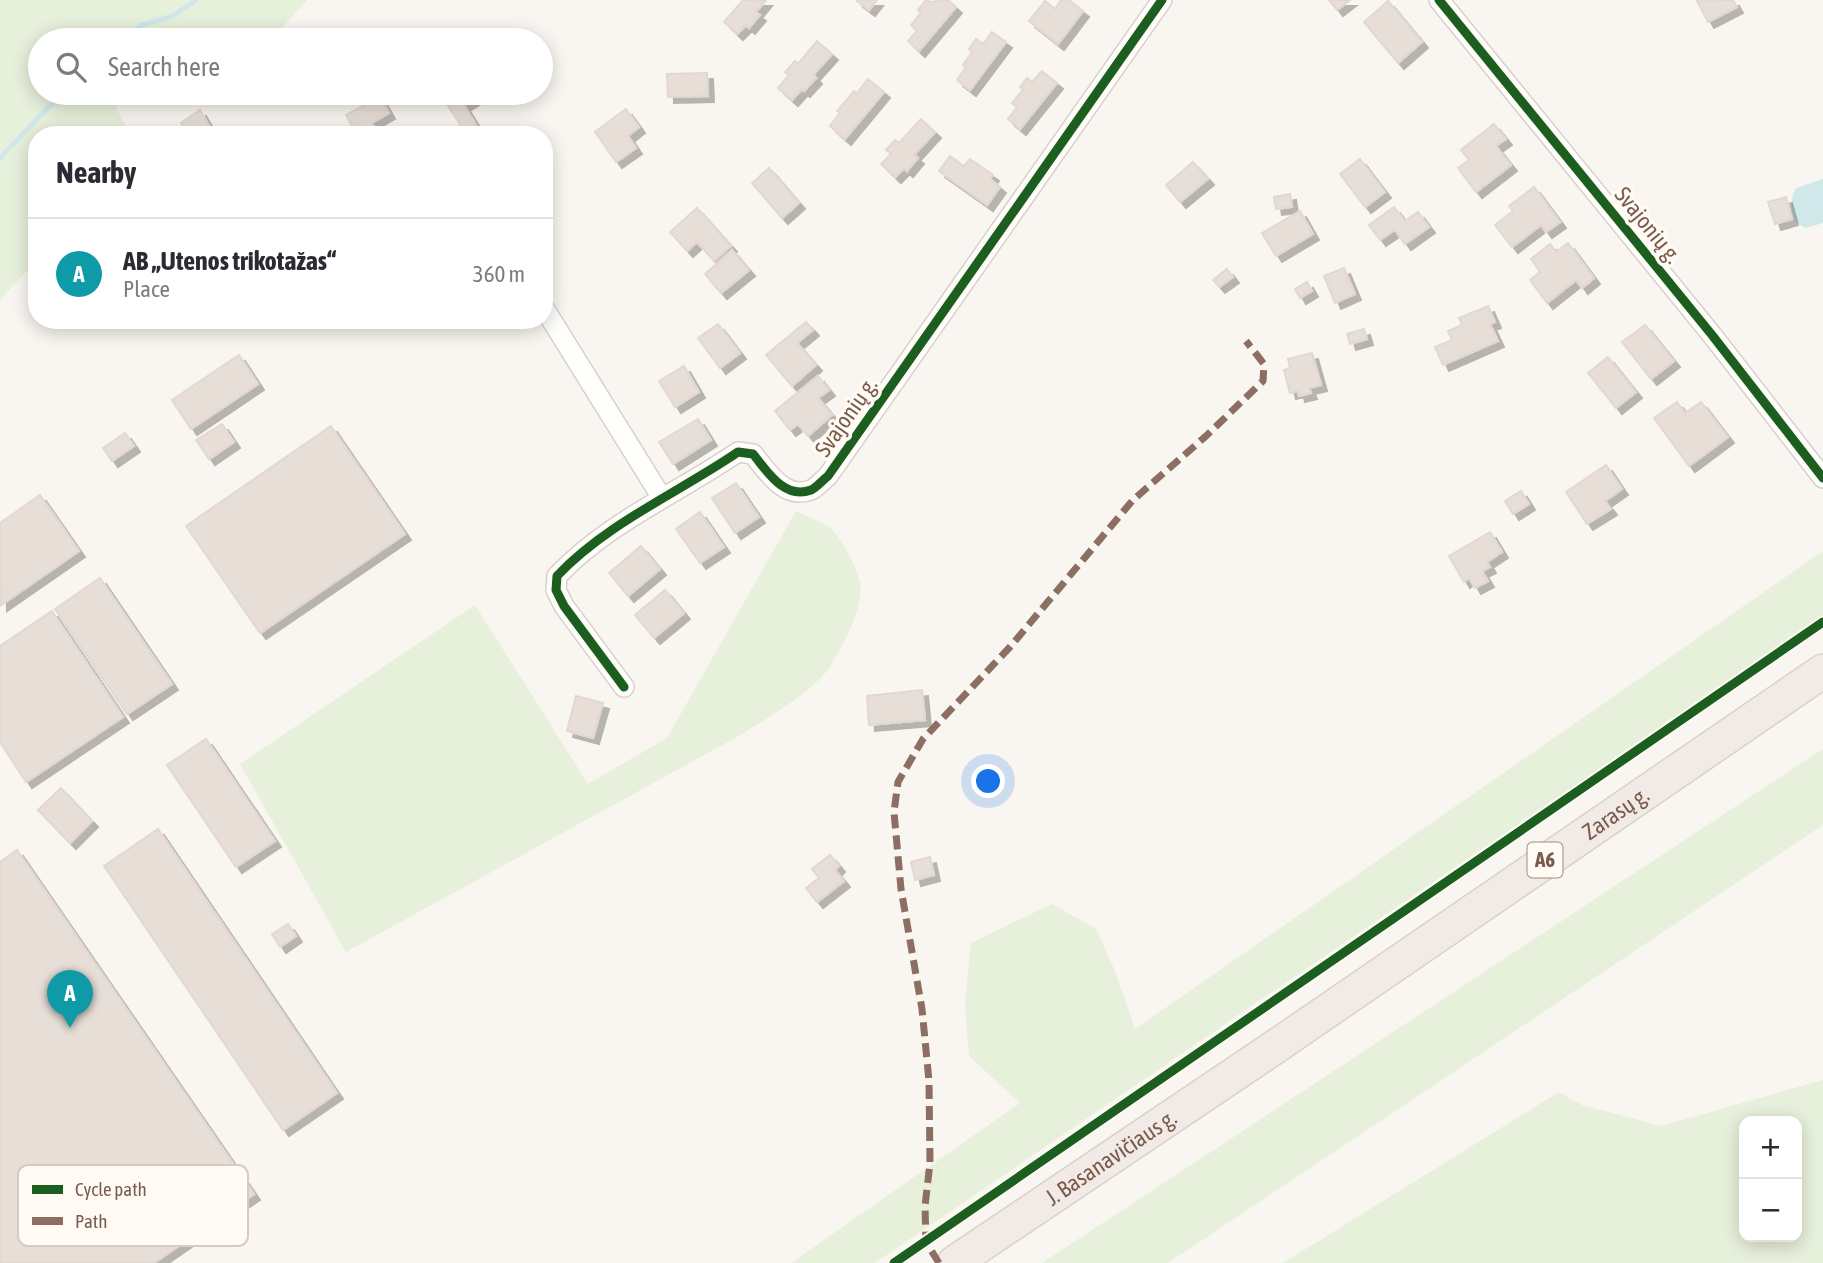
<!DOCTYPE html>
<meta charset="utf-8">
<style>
:root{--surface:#fff;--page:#f7f7f7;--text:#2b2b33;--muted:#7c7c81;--line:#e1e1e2;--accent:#d93025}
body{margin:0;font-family:"Asap Condensed",sans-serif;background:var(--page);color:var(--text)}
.controls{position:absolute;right:21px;bottom:21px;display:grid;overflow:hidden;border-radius:14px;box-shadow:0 4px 18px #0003}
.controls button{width:63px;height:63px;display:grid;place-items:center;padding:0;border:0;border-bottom:2px solid var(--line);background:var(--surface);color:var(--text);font:35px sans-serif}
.you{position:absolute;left:989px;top:782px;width:24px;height:24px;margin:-18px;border:5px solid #fff;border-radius:50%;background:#1a73e8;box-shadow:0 0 0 10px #1a73e833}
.badge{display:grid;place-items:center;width:46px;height:46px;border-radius:50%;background:var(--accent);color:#fff;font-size:23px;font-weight:700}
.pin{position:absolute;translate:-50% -58px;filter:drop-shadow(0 2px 4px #0008)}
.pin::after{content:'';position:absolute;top:37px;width:24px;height:21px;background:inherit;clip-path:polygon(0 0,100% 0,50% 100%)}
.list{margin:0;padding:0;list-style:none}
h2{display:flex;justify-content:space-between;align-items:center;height:91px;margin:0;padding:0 28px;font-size:30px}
h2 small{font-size:23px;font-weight:400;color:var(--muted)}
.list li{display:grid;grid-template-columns:46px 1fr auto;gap:21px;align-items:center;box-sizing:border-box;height:112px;padding:0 28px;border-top:2px solid var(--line)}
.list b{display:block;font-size:26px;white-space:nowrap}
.list p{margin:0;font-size:23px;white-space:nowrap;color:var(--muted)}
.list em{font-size:23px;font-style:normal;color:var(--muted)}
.icon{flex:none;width:38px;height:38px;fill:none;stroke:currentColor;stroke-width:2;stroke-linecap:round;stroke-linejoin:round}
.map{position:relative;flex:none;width:1823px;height:1263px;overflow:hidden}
.search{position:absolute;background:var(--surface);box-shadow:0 4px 18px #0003;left:28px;top:28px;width:525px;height:77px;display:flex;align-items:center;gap:18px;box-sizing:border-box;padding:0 24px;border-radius:38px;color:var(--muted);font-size:26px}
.panel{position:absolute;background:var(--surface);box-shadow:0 4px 18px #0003;left:28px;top:126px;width:525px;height:203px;border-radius:28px}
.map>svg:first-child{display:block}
</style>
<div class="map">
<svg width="1823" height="1263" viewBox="0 0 1823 1263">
<defs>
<filter id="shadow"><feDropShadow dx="6" dy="6" stdDeviation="0" flood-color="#0004"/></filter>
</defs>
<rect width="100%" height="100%" fill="#f9f5f0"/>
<path fill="#e7f0db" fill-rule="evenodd" d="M0,0H307L271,40H40V93H120L116,108L131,135H37V260L0,300Z
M796,511C807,517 825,522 833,531C843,542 858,569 860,583C865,607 840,653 826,672C807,696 762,721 735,738L346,952L240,764L475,605L588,784L667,738Z
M1823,551V616L875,1263H791L1020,1103L969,1056L965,1005L971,943L1052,904L1096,929L1115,971L1135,1029Z
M1823,749V825L1168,1263H1042Z
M1823,1080V1263H1283L1559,1092L1582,1105L1661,1126ZM1744,1121H1797V1237H1744Z"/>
<path fill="#d0e8ea" d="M1823,179V223L1805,228L1796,222C1792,209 1789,201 1796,188Z"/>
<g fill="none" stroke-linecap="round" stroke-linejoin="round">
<path stroke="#d0e8ea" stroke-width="5" d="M120,40L142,25L173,16L196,0
M0,158L62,93"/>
</g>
<path fill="#e6ded7" stroke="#e2d8d2" stroke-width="2" filter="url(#shadow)" d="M743,0H766L756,12L760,15L749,28L746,25L737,34L724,22Z
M859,0H877L869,10L857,1Z
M926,0L930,2L948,0L956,7L919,51L908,41L917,31L911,25L921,13L918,10Z
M1061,0H1069L1083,11L1058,44L1029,21L1045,1L1055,9Z
M1329,0H1350L1337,10Z
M1733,0L1737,7L1708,22L1697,1Z
M1388,1L1422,42L1398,63L1364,22Z
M992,32L1006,42L970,90L957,80L966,67L963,65L972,52L969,49L976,39L983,44Z
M817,41L832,54L813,75L816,78L804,91L802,89L792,100L778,88L789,75L785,72L795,61L798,64Z
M1042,71L1057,83L1020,129L1008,119L1017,107L1012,103L1023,90L1020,87L1027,78L1032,82Z
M707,73L708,96L668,97L667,74Z
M868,79L884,92L845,139L830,126L840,113L837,111L854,91L857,93Z
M452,93H472L475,98L464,105L476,125L465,132L443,98Z
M380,97L389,113L372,123L377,133L365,135L362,128L355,132L346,115Z
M626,109L639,127L628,136L636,148L616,162L595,132Z
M200,110L211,129L202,135H189L181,123Z
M921,119L935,132L914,155L918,158L907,171L904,168L895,177L881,164L891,154L886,150L895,140L899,143Z
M1494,124L1506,139L1496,146L1511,165L1476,192L1458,168L1469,160L1461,150Z
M950,156L964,166L970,159L993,175L990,179L1000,187L987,205L939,171Z
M1360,159L1385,192L1365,207L1340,174Z
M1193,162L1208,179L1180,202L1166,185Z
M769,168L799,203L782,218L752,183Z
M1534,187L1560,222L1546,232L1541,225L1512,247L1495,225L1513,211L1509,206Z
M1290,194L1292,207L1276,209L1274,197Z
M1786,197L1792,219L1775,224L1768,202Z
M1394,207L1405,221L1418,212L1429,227L1405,244L1395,230L1380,240L1369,225Z
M697,208L731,246L714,261L697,242L687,251L670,232Z
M1300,211L1313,234L1276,256L1262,233Z
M1568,243L1594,278L1582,288L1576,280L1547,303L1530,280L1540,272L1531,259L1550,244L1556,252Z
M732,250L749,270L721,293L705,274Z
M1344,268L1355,294L1335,303L1324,276Z
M1227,269L1233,277L1219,287L1213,280Z
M1307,282L1312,291L1300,298L1295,289Z
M1488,306L1495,322L1490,324L1498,341L1443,365L1435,347L1452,340L1448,331L1462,325L1459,318Z
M806,322L813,330L797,343L816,365L792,386L766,355Z
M718,324L740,353L720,368L698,338Z
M1645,325L1674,361L1651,379L1622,342Z
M1364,329L1367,339L1350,344L1347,334Z
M1312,353L1321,385L1309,388L1311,393L1299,396L1298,391L1290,393L1284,370L1290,368L1288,359Z
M239,355L258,384L191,429L172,400Z
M1608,357L1636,392L1616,408L1588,373Z
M684,366L699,392L675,407L659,381Z
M818,376L829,390L818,398L832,415L808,436L798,424L790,430L775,411Z
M1677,402L1685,413L1701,402L1728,437L1689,466L1654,418Z
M698,419L711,440L673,464L659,442Z
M222,424L234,442L209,459L196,440Z
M331,426L405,534L260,633L186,526Z
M125,433L134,446L112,461L103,448Z
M1606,465L1622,489L1605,501L1611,509L1587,524L1566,492Z
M736,483L759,517L735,533L712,498Z
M1521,491L1529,504L1513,514L1505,501Z
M40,495L79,551L1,605L0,523Z
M700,512L724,547L700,563L676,529Z
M1490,532L1502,552L1487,562L1490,567L1482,571L1488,581L1475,588L1469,578L1464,582L1449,556Z
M641,546L660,569L628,596L609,573Z
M100,578L172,684L127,714L55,609Z
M665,590L684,613L654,638L635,615Z
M52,611L123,717L26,782L0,742V646Z
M922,690L925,720L869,725L867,696Z
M576,696L603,703L593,738L567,731Z
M206,739L275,841L236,867L167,765Z
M61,788L92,821L70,843L38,810Z
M158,829L337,1093L283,1130L104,866Z
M17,850L254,1194L154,1263H0V862Z
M830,855L839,866L835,870L844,881L817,902L806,888L819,878L812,869Z
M930,857L934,875L915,880L911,862Z
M288,924L296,936L280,947L272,934Z"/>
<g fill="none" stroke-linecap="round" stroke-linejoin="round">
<defs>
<path id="street" d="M1439,0L1712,335L1823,478
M544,308L662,498
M624,687L564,606L556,590L557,576C607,523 678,493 738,452L753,454C767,471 784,500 811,490C816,488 823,480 828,476L1162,0"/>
<g id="highway">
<path id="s1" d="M954,1263L1269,1051L1823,671"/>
</g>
</defs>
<use href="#street" stroke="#d7d1cb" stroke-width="22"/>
<use href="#highway" stroke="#dad1cc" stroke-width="36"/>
<use href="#street" stroke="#fefefd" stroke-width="19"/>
<use href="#highway" stroke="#f2eae7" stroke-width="33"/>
<path stroke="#8d6e63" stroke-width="7" stroke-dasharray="14 7" stroke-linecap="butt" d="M939,1263L926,1242L925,1206L930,1163L929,1081L922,1009L901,889L894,812L898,782L923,739L1010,647L1133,500L1206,436L1263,381L1264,364L1246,341"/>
<defs>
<path id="cycleway" d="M1439,0L1712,335L1823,478
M624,687L564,606L556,590L557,576C607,523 678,493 738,452L753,454C767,471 784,500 811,490C816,488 823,480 828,476L1162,0
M894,1263L1823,622"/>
</defs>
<use href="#cycleway" stroke="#fffaf3" stroke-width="13"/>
<use href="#cycleway" stroke="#1b5e20" stroke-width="9"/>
</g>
<g text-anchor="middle" stroke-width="7" stroke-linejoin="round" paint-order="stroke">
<rect fill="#fffaf3" stroke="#a28b7f" stroke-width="2" x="1527.5" y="842.5" width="35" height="35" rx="5"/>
<g font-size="21" font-weight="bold" fill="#7a5c4d">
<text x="1545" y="867">A6</text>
</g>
<g font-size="23" fill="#7a5c4d" stroke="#fffaf3">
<text transform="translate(1648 225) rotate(51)" y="8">Svajonių g.</text>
<text transform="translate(846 417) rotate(-55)" y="8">Svajonių g.</text>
<text dy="8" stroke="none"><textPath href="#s1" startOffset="800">Zarasų g.</textPath></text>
<text dy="8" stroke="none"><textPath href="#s1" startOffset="189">J. Basanavičiaus g.</textPath></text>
</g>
</g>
<rect x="18" y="1165" width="230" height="81" rx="10" fill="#fffaf3" stroke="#d7cbc1" stroke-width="2"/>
<rect x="32" y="1185" width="31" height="9" fill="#1b5e20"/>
<rect x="32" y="1217" width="31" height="8" fill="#8d6e63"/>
<g font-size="19" fill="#7a5c4d">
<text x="75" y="1196">Cycle path</text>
<text x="75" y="1228">Path</text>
</g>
</svg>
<div class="controls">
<button>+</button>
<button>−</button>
</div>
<div class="you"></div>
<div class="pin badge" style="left:70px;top:1028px;background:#0f9aa8">A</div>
<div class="search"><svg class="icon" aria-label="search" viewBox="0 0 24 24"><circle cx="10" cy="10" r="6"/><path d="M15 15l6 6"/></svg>Search here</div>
<section class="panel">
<h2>Nearby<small></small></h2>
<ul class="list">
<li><span class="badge" style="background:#0f9aa8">A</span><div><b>AB „Utenos trikotažas“</b><p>Place</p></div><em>360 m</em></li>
</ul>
</section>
</div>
